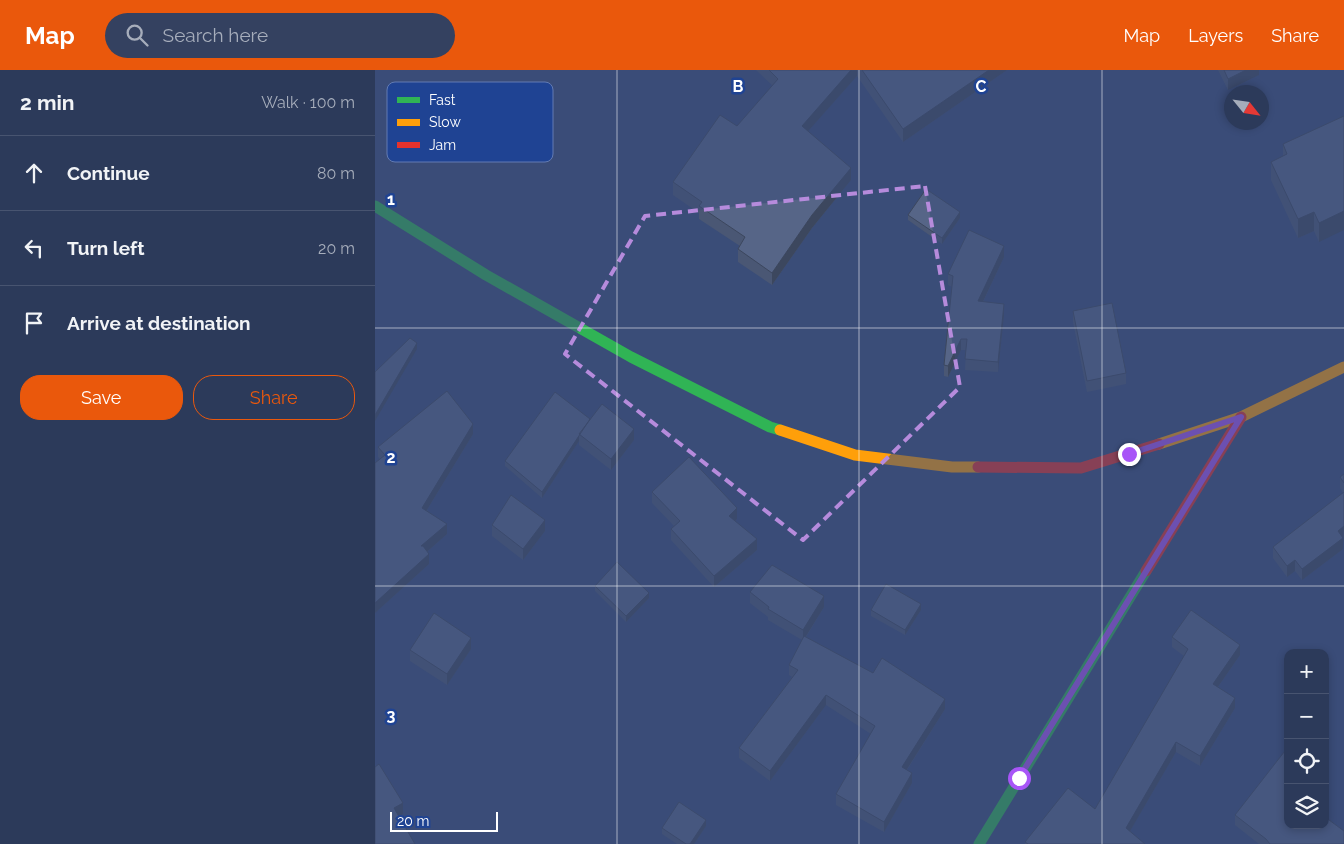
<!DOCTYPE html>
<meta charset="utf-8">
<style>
:root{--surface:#2c3a5a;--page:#344160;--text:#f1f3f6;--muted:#a6adbb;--line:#485470;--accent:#ea580c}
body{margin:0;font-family:Raleway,sans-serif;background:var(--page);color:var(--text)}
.controls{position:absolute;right:15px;bottom:15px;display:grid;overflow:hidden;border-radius:10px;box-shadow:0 2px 8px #0003}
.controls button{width:45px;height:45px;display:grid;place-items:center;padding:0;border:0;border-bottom:1px solid var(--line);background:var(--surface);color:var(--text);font:25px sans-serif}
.compass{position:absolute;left:849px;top:15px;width:45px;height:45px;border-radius:50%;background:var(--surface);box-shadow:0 2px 8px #0003;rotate:120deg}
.scale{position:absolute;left:15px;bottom:12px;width:108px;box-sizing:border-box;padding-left:5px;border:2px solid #fff;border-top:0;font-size:14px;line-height:18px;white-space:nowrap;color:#fff;-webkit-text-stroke:4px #1f4393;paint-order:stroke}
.stop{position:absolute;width:15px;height:15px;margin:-11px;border:4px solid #a855f7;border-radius:50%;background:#fff}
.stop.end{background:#a855f7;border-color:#fff;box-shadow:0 1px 5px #0008}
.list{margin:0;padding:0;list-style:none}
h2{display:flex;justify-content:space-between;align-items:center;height:65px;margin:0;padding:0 20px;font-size:21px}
h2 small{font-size:16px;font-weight:400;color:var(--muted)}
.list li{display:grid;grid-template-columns:32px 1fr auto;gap:15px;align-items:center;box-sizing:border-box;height:75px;padding:0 20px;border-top:1px solid var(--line)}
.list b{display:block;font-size:19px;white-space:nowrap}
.list em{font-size:16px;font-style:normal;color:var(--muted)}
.actions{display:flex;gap:10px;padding:15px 20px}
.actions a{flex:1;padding:11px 0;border:1px solid var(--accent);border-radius:20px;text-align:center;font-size:18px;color:var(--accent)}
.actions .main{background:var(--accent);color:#fff}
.icon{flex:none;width:28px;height:28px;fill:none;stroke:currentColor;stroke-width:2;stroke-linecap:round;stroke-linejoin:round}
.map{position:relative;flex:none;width:969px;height:774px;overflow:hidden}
header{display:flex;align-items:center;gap:30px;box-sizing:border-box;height:70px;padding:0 25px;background:var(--accent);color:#fff}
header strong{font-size:24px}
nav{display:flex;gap:28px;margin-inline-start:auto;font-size:18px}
.search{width:350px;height:45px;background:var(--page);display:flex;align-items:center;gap:12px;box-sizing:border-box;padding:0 18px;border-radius:28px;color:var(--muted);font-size:19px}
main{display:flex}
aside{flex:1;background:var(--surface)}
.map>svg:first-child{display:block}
</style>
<header>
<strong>Map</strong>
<div class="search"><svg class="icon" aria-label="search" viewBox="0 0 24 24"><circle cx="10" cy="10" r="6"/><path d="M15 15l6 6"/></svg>Search here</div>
<nav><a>Map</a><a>Layers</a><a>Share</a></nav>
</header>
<main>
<aside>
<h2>2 min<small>Walk · 100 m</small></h2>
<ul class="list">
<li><svg class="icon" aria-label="ahead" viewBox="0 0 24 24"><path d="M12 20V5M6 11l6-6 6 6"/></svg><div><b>Continue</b></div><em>80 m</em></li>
<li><svg class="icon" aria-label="left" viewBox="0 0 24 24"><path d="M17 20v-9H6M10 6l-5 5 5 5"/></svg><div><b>Turn left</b></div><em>20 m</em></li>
<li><svg class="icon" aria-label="arrive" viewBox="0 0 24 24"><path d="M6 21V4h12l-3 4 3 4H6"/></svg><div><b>Arrive at destination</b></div></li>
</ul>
<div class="actions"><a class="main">Save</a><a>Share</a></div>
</aside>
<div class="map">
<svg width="969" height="774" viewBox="0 0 969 774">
<rect width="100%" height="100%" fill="#3a4d78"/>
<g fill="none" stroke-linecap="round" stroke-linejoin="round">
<path stroke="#30b455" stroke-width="11" d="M0,136L111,205L256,287L395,357L405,360
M604,774L771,501"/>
<path stroke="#ff9f0a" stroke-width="11" d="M405,360L480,385L577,397H603
M784,374L866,347L969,297"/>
<path stroke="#e5322d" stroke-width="11" d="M603,397L706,398L784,374
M771,501L866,347"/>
</g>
<path fill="#4a5774" d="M381,0H632L528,72L482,6L433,61L476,110L437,158L397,215L363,192V179L365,176L324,149V143L298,125V112L362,56L398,16Z
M843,0H884V5L853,20Z
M969,46L944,172L939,161L923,168L896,110V92L908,86V74Z
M533,145L585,148L567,174L533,150Z
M629,187L608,232L629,245L623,302L590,300L591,280H586L573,307L569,306V295L577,217L573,215V204Z
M698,241L751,303V314L712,322L698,252Z
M215,350L259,370L236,400L204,375V371L167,428L130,396V391Z
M98,364L52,440L72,464L52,482L54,494L0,543V393L5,389L3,387V377Z
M969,404V467L968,468V479L927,510L920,501L912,507L898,488V477L968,423L965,418V407Z
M277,422L362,449L360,451L382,480L339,517L296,470V459L299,456L277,433Z
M117,455L170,461L148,490L117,466Z
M220,516L274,528L251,552L220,521Z
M375,522L449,537L431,567L498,603L570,639L532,700L537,713L509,762L461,735V724L496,664L451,635L395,711L364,688V678L417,607L414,605V595L427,570L393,550V547L375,533Z
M496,540H546L530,565L496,546Z
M797,567L865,585L843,617L860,638L825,696L801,682L755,761L770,774H650V772L720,739L809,586L797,577Z
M96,579L72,615L35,591V580Z
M860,745L913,755L969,774H884L860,755Z
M331,756L319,774H302L287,764V758Z"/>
<path fill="#3c475e" d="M476,0H482V6L427,68V56Z
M614,0H632L528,72V59Z
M871,0H884V5L853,20V9Z
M476,98V110L437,158L397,215V203L437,145Z
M969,141V160L944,172V153Z
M585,142V148L567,174V168Z
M939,142V161L923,168V149Z
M629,176V187L603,242V231Z
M629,234V245L623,302V292Z
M586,269V280L573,307V296Z
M42,273V279L0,351V345Z
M98,354V364L47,448V438Z
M259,359V370L236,400V389Z
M204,365V371L167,428V422Z
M362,438V449L354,457V446Z
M170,450V461L148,490V479Z
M72,454V464L46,487V476Z
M969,456L968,479L927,510V499L963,461Z
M382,469V480L339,517V506Z
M54,484V494L0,543V533Z
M920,490V501L912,507V496Z
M274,523V528L251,552V546Z
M449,526V537L428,571V560Z
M546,534V540L530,565V560Z
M96,568V579L72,615V604Z
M865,575V585L838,624V614Z
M451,625V635L395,711V701Z
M860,628V638L825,696V686Z
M570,629V639L527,707V697Z
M953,669V679L950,683V672Z
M801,672V682L751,768V758Z
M537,703V713L509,762V752Z
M28,733V744L19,749V738Z
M331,750V756L319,774H315Z"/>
<path fill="#566587" stroke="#3c475e" d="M394,0H476L427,56L476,98L437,145L397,203L363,179L370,167L324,136L327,132L298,112L345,45L362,56L403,9Z
M487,0H614L528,59Z
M849,0H871L853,9Z
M969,46V141L944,153L939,142L923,149L896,92L912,84L908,74Z
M551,119L585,142L567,168L533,145Z
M594,160L629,176L603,231L629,234L623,292L590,289L592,269H586L573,296L569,295L578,206L573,204Z
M737,233L751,303L712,311L698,241Z
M35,268L42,273L0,345V302Z
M72,321L98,354L47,438L72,454L46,476H48L54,484L0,533V393L10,385L3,377Z
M180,322L215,349L167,422L130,391Z
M227,334L259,359L236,389L204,364Z
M314,387L362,438L354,446L382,469L339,506L296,459L305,451L277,422Z
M969,404V413L965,407Z
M969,422V456L963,461L968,468L927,499L920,490L912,496L898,477Z
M136,425L170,450L148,479L117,455Z
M242,492L274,523L251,546L220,516Z
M397,495L449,526L428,560L393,539L394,537L375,522Z
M511,514L546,534L530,560L496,540Z
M816,540L865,575L838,614L860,628L825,686L801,672L751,758L770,774H653L650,772L693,718L720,739L813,579L797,567Z
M59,543L96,568L72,604L35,580Z
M429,566L498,603L507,588L570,629L527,697L537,703L509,752L461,724L500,656L451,625L395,701L364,678L423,600L414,595Z
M913,677V755H950V747L969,761V774H895L891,769L860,745Z
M4,694L28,733L19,738L40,774H0V697Z
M304,732L331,750L315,774H311L287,758Z"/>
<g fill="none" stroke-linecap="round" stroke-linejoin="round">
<path stroke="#a855f7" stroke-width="6" d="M644,708L866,347L754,384"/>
</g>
<path d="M0 0H969V774H0ZM550,116L585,317L428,470L190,284L270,146Z" fill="#3a4d78" fill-opacity=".55" fill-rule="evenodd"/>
<path fill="none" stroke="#b68bdc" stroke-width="4" stroke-dasharray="10 6" stroke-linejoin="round" d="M550,116L585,317L428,470L190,284L270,146Z"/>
<path fill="none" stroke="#fff" stroke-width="1" stroke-opacity="0.55" d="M242,0V774M484,0V774M727,0V774M0,258H969M0,516H969"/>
<rect x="12" y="12" width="166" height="80" rx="8" fill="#1f4393" stroke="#627bb3" stroke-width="1"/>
<rect x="22" y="27" width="23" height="6" fill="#30b455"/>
<rect x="22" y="49" width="23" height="7" fill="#ff9f0a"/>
<rect x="22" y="72" width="23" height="6" fill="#e5322d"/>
<g font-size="14" fill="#fff">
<text x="54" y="35">Fast</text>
<text x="54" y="57">Slow</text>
<text x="54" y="80">Jam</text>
</g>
<g font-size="16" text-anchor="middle" font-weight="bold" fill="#fff" stroke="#1f4393" stroke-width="5" stroke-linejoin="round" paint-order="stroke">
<text x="363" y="22">B</text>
<text x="606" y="22">C</text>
<text x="16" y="135">1</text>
<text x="16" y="393">2</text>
<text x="16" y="651">3</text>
</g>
</svg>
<div class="controls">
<button>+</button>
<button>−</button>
<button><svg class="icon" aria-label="locate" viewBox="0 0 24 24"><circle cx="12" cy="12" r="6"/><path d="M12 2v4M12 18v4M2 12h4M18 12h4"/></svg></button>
<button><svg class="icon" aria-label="layers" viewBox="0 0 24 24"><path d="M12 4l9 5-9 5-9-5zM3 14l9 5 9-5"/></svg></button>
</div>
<svg class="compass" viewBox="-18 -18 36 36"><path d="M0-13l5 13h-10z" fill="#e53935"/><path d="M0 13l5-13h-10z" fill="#a6adbb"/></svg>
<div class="scale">20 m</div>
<div class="stop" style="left:644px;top:708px"></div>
<div class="stop end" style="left:754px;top:384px"></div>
</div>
</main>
